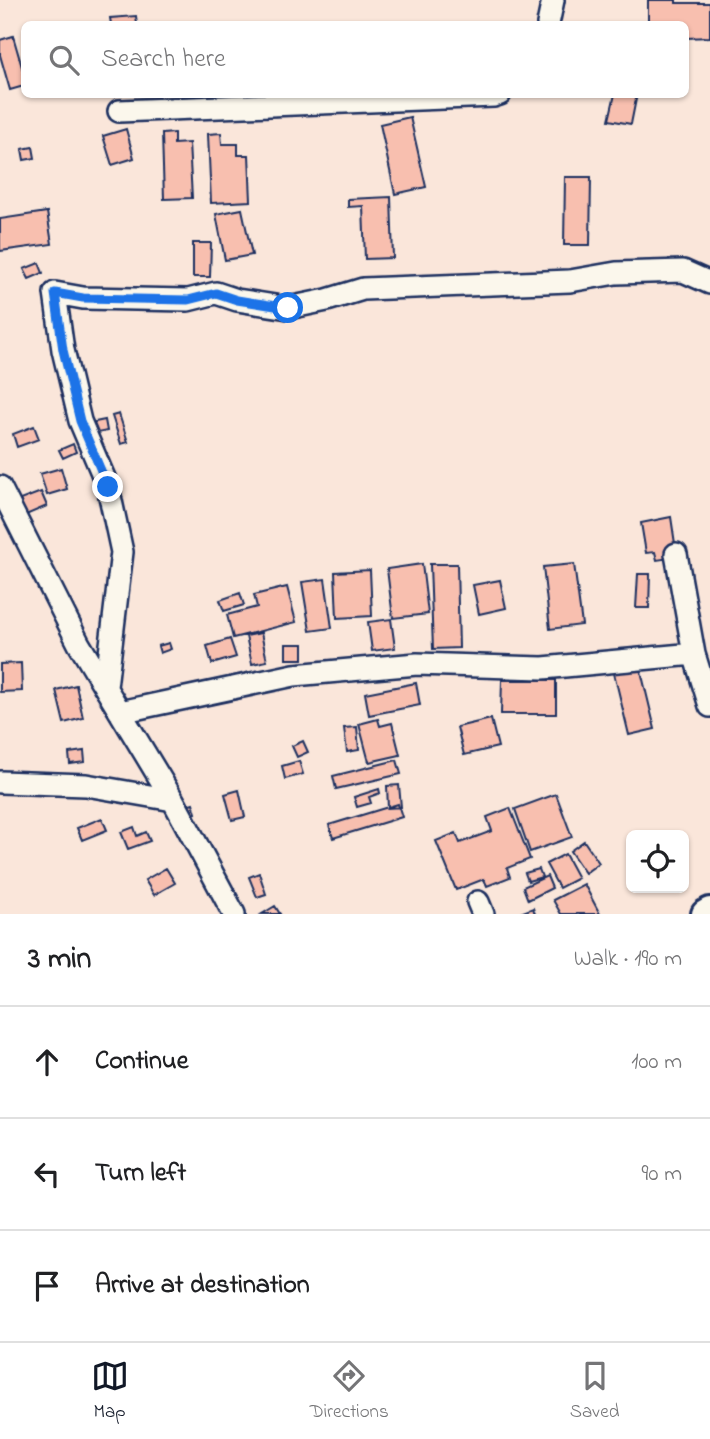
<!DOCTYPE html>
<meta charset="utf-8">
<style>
:root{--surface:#fff;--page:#f2f2f2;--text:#202124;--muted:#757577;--line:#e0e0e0;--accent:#111827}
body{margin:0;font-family:"Indie Flower",sans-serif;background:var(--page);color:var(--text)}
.controls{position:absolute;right:21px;bottom:21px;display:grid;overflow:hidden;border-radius:10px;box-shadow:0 2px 5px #0004}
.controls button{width:63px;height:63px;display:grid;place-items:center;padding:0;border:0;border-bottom:2px solid var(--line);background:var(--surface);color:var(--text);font:35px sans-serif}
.stop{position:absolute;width:21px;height:21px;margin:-16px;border:5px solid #1a73e8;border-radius:50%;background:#fff}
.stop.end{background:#1a73e8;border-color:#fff;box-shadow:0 2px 7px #0008}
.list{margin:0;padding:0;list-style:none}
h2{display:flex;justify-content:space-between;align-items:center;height:91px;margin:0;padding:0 28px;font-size:30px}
h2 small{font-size:23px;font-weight:400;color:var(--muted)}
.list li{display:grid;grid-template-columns:46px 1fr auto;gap:21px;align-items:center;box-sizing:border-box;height:112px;padding:0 28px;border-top:2px solid var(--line)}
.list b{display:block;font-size:26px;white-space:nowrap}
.list em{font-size:23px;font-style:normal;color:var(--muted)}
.icon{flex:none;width:38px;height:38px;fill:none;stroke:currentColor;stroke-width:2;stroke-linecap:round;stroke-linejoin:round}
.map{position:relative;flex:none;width:710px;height:914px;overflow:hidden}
.search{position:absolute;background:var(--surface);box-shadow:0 2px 5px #0004;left:21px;right:21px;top:21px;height:77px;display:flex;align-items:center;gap:18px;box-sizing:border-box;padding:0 24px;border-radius:10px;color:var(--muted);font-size:26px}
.sheet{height:427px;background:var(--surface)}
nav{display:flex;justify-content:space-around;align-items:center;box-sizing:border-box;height:98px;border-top:2px solid var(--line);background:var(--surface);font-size:19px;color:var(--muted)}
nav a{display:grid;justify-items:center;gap:4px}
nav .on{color:var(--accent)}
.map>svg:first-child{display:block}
</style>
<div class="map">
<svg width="710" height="914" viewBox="0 0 710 914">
<rect width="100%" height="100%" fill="#fae6da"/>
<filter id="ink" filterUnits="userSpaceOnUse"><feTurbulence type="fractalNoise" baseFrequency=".0143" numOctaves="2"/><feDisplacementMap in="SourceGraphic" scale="14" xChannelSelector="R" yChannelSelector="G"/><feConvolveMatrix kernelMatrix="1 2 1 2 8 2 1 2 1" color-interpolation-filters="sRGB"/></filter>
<g filter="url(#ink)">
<path fill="#f8bfaf" stroke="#1b2f5e" stroke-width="2" d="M648,0H676V3H710V37L686,38V24H648Z
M136,16L137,24H111L110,18Z
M13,36L24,74V86L10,90L0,55V40Z
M615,94H637L631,124L609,120Z
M410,117L426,187L395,194L380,124Z
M126,129L134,158L112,165L103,136Z
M174,133V144L189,143L192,198L164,199L162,134Z
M221,133L222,144H238V155H249L251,201L211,203L208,134Z
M33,147L35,158L24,160L22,149Z
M565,177H591L590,245H564Z
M391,197L393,258L365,259L363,206L348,207V199Z
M242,209L252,255L225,260L216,214Z
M47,212L52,244L0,251V219Z
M193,243H211L210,277H193Z
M39,263L43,273L29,279L24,269Z
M119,414L128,442L121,444L112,416Z
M105,420L107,431L93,434L90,423Z
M34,426L39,439L17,447L13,434Z
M73,444L76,452L63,458L59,450Z
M61,468L67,489L47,495L40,474Z
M41,492L47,506L26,515L20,500Z
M671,517L677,557L657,560L655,552L646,553L641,523Z
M422,564L428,614L393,618L387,569Z
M430,564H457L459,648L433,649Z
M574,564L582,625L550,629L543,567Z
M370,570L372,616L337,618L335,572Z
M638,574H650L649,608H636Z
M325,579L332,628L310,631L302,582Z
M500,580L506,608L479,614L473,585Z
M287,587L296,622L233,638L227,615L257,607L254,595Z
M240,593L244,605L224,611L220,600Z
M391,619L395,648L372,651L368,622Z
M261,633L267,661L252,664L246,636Z
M230,639L236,657L212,664L207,646Z
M169,643L171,649L160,653L158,646Z
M286,644H303V659H286Z
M21,663L22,691L0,692V664Z
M640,667L655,729L629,735L614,673Z
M502,680H556V714H501Z
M416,683L420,705L369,715L365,693Z
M76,685L83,718L64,723L56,690Z
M378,719L380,726L392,723L400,755L369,762L359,724Z
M491,719L498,747L464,755L457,727Z
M357,727L359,750L347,752L344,728Z
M303,741L308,752L297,757L292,746Z
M84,751L85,762L70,764L69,753Z
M397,760L401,774L336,789L333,776Z
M299,761L303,774L285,779L282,766Z
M399,785L401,807L388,808L387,786Z
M379,789L380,793L369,797L371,803L357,807L354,797Z
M239,790L245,817L232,820L225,794Z
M556,794L572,837L530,852L515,809Z
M193,803L196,813L183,817L180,807Z
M398,804L402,817L333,838L329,825Z
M510,808L530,859L507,868L510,877L487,886L484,879L456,890L436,841L456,833L460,843L492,831L487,817Z
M102,818L107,830L82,840L77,828Z
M134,827L137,836L146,832L150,841L128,849L121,832Z
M584,841L599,863L585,873L570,851Z
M565,854L578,878L559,888L546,864Z
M166,868L175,883L154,895L145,880Z
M539,869L542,877L528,881L525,873Z
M259,873L266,894L257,897L249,877Z
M547,876L552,888L528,900L523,887Z
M584,884L600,914H561L553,900Z
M275,906L280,914H262Z
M533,908L535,914H518Z"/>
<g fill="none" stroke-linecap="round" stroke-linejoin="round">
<defs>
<path id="minor" d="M548,24L553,0
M119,111L494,96L500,94
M0,487L79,644L173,800L234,914
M676,554L694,654L710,706
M106,687L122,552L108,487L80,421L63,350L55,293L83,298L188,300L216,293L237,300L288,308L327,300L363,289L570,281L616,273L683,271L710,283
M120,712L294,675L417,664L543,668L694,654
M0,782L86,785L173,800
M478,902L483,914"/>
<path id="major" d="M705,914L710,911"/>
</defs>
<use href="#minor" stroke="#1b2f5e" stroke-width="26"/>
<use href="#major" stroke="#1b2f5e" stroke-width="32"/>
<use href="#minor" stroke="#fbf7ec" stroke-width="21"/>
<use href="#major" stroke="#fbf7ec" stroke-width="26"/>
</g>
</g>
<g fill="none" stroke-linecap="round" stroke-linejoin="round" filter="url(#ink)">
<path stroke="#1a73e8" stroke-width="9" d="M108,487L80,421L63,350L55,293L83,298L188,300L216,293L237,300L288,308"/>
</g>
</svg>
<div class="controls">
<button><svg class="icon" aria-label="locate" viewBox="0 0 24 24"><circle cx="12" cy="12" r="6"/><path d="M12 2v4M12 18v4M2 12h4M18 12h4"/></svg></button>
</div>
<div class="stop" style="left:288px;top:308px"></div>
<div class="stop end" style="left:108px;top:487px"></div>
<div class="search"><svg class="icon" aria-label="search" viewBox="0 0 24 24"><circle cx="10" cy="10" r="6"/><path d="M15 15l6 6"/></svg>Search here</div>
</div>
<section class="sheet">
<h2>3 min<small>Walk · 190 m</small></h2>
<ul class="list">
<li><svg class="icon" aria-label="ahead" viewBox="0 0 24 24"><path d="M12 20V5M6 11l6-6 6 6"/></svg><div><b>Continue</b></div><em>100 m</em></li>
<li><svg class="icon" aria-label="left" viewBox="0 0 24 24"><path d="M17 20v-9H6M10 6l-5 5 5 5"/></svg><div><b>Turn left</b></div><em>90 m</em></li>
<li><svg class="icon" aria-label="arrive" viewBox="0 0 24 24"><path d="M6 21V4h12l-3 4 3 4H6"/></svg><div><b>Arrive at destination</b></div></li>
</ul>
</section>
<nav>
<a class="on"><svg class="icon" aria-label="map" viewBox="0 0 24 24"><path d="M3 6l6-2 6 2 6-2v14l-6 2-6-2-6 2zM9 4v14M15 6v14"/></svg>Map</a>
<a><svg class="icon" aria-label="directions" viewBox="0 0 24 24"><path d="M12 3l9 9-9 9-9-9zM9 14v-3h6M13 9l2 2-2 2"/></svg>Directions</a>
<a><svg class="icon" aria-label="saved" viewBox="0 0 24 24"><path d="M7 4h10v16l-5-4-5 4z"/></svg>Saved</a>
</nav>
